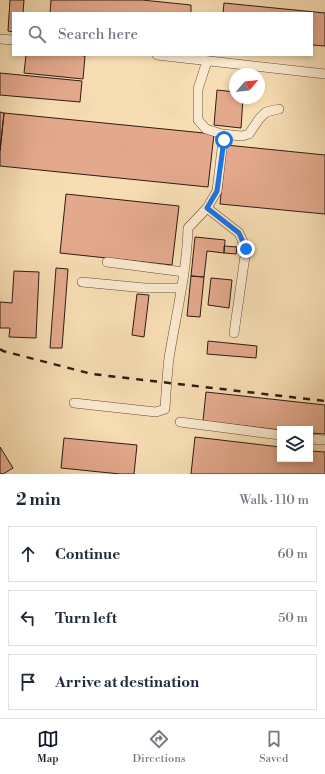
<!DOCTYPE html>
<meta charset="utf-8">
<style>
:root{--surface:#fff;--page:#f2f2f3;--text:#1f2937;--muted:#747a83;--line:#e0e1e3;--accent:#111827}
body{margin:0;font-family:"Libre Bodoni",serif;background:var(--page);color:var(--text)}
.controls{position:absolute;right:12px;bottom:12px;display:grid;overflow:hidden;border-radius:0px;box-shadow:0 2px 6px #0003}
.controls button{width:36px;height:36px;display:grid;place-items:center;padding:0;border:0;border-bottom:1px solid var(--line);background:var(--surface);color:var(--text);font:20px sans-serif}
.compass{position:absolute;left:229px;top:68px;width:36px;height:36px;border-radius:50%;background:var(--surface);box-shadow:0 2px 6px #0003;rotate:62deg}
.stop{position:absolute;width:12px;height:12px;margin:-9px;border:3px solid #1a73e8;border-radius:50%;background:#fff}
.stop.end{background:#1a73e8;border-color:#fff;box-shadow:0 1px 4px #0008}
.list{margin:0;padding:0;list-style:none}
h2{display:flex;justify-content:space-between;align-items:center;height:52px;margin:0;padding:0 16px;font-size:17px}
h2 small{font-size:13px;font-weight:400;color:var(--muted)}
.list li{display:grid;grid-template-columns:26px 1fr auto;gap:12px;align-items:center;box-sizing:border-box;height:56px;margin:0 8px 8px;padding:0 8px;border:1px solid var(--line);border-radius:0px}
.list b{display:block;font-size:15px;white-space:nowrap}
.list em{font-size:13px;font-style:normal;color:var(--muted)}
.icon{flex:none;width:22px;height:22px;fill:none;stroke:currentColor;stroke-width:2;stroke-linecap:round;stroke-linejoin:round}
.map{position:relative;flex:none;width:325px;height:474px;overflow:hidden}
.search{position:absolute;background:var(--surface);box-shadow:0 2px 6px #0003;left:12px;right:12px;top:12px;height:44px;display:flex;align-items:center;gap:10px;box-sizing:border-box;padding:0 14px;border-radius:0px;color:var(--muted);font-size:15px}
.sheet{height:244px;background:var(--surface)}
nav{display:flex;justify-content:space-around;align-items:center;box-sizing:border-box;height:56px;border-top:1px solid var(--line);background:var(--surface);font-size:11px;color:var(--muted)}
nav a{display:grid;justify-items:center;gap:2px}
nav .on{color:var(--accent)}
.map>svg:first-child{display:block}
</style>
<div class="map">
<svg width="325" height="474" viewBox="0 0 325 474">
<rect width="100%" height="100%" fill="#f7ddb3"/>
<filter id="stains"><feTurbulence type="fractalNoise" baseFrequency=".005" numOctaves="4"/><feColorMatrix values="0 0 0 0 .2 0 0 0 0 .09 0 0 0 0 .02 0 0 0 .5 -.17"/></filter>
<radialGradient id="worn" r=".72"><stop offset=".6" stop-color="#630" stop-opacity="0"/><stop offset="1" stop-color="#630" stop-opacity=".3"/></radialGradient>
<path fill="#e4a98d" stroke="#2f1b13" d="M10,0H24L23,13H13V32L8,31Z
M51,0H142L191,5V13H50Z
M224,3L325,13V46L312,45V13H223Z
M26,55H77L85,56L83,79L24,73Z
M0,73L82,81L80,102L0,95Z
M217,90L235,92V98H243L241,128L214,125Z
M0,112L4,113L0,151Z
M4,113L214,134L208,187L0,166V151Z
M226,145L325,155V214L220,204Z
M66,194L179,206L172,265L60,253Z
M195,237L225,240L224,253L207,251L204,277L191,276Z
M224,246L237,247L236,254L224,253Z
M56,268L68,269L62,348H50Z
M14,271L39,272L36,338L9,337L10,328H0V302L12,303Z
M191,276L204,277L200,317L187,316Z
M211,278L232,280L229,308L208,305Z
M137,294L149,295L144,337L132,335Z
M208,341L257,346L256,358L207,354Z
M206,392L325,405V434L310,433V429L280,430L203,421Z
M195,437L280,447V459H310V451L325,452V474H191Z
M64,438L137,445L134,474H120L61,468Z
M0,447L13,468L3,474L0,473Z"/>
<g fill="none" stroke-linecap="round" stroke-linejoin="round">
<defs>
<path id="minor" d="M0,39L13,40
M157,55L325,74
M222,134L242,136L249,134L259,119L266,112L279,109
M207,208L239,233L246,249L234,333
M107,262L184,272
M82,282L145,288H181
M74,403L156,412L165,409C166,392 167,375 169,358C176,315 187,271 188,228L207,208L217,191L223,140L222,134L206,129L198,120V89L207,61
M180,422L280,435
M310,439L325,440"/>
</defs>
<use href="#minor" stroke="#614c3b" stroke-width="10"/>
<use href="#minor" stroke="#fae9ce" stroke-width="9"/>
<path stroke="#2f1b13" stroke-width="2.5" stroke-dasharray="7 7" stroke-linecap="butt" d="M0,349L3,351L92,374L325,401"/>
</g>
<g fill="none" stroke-linecap="round" stroke-linejoin="round">
<path stroke="#1a73e8" stroke-width="5" d="M224,140L217,191L207,208L239,233L246,249"/>
</g>
<rect width="100%" height="100%" filter="url(#stains)"/>
<rect width="100%" height="100%" fill="url(#worn)"/>
</svg>
<div class="controls">
<button><svg class="icon" aria-label="layers" viewBox="0 0 24 24"><path d="M12 4l9 5-9 5-9-5zM3 14l9 5 9-5"/></svg></button>
</div>
<svg class="compass" viewBox="-18 -18 36 36"><path d="M0-13l5 13h-10z" fill="#e53935"/><path d="M0 13l5-13h-10z" fill="#747a83"/></svg>
<div class="stop" style="left:224px;top:140px"></div>
<div class="stop end" style="left:246px;top:249px"></div>
<div class="search"><svg class="icon" aria-label="search" viewBox="0 0 24 24"><circle cx="10" cy="10" r="6"/><path d="M15 15l6 6"/></svg>Search here</div>
</div>
<section class="sheet">
<h2>2 min<small>Walk · 110 m</small></h2>
<ul class="list">
<li><svg class="icon" aria-label="ahead" viewBox="0 0 24 24"><path d="M12 20V5M6 11l6-6 6 6"/></svg><div><b>Continue</b></div><em>60 m</em></li>
<li><svg class="icon" aria-label="left" viewBox="0 0 24 24"><path d="M17 20v-9H6M10 6l-5 5 5 5"/></svg><div><b>Turn left</b></div><em>50 m</em></li>
<li><svg class="icon" aria-label="arrive" viewBox="0 0 24 24"><path d="M6 21V4h12l-3 4 3 4H6"/></svg><div><b>Arrive at destination</b></div></li>
</ul>
</section>
<nav>
<a class="on"><svg class="icon" aria-label="map" viewBox="0 0 24 24"><path d="M3 6l6-2 6 2 6-2v14l-6 2-6-2-6 2zM9 4v14M15 6v14"/></svg>Map</a>
<a><svg class="icon" aria-label="directions" viewBox="0 0 24 24"><path d="M12 3l9 9-9 9-9-9zM9 14v-3h6M13 9l2 2-2 2"/></svg>Directions</a>
<a><svg class="icon" aria-label="saved" viewBox="0 0 24 24"><path d="M7 4h10v16l-5-4-5 4z"/></svg>Saved</a>
</nav>
